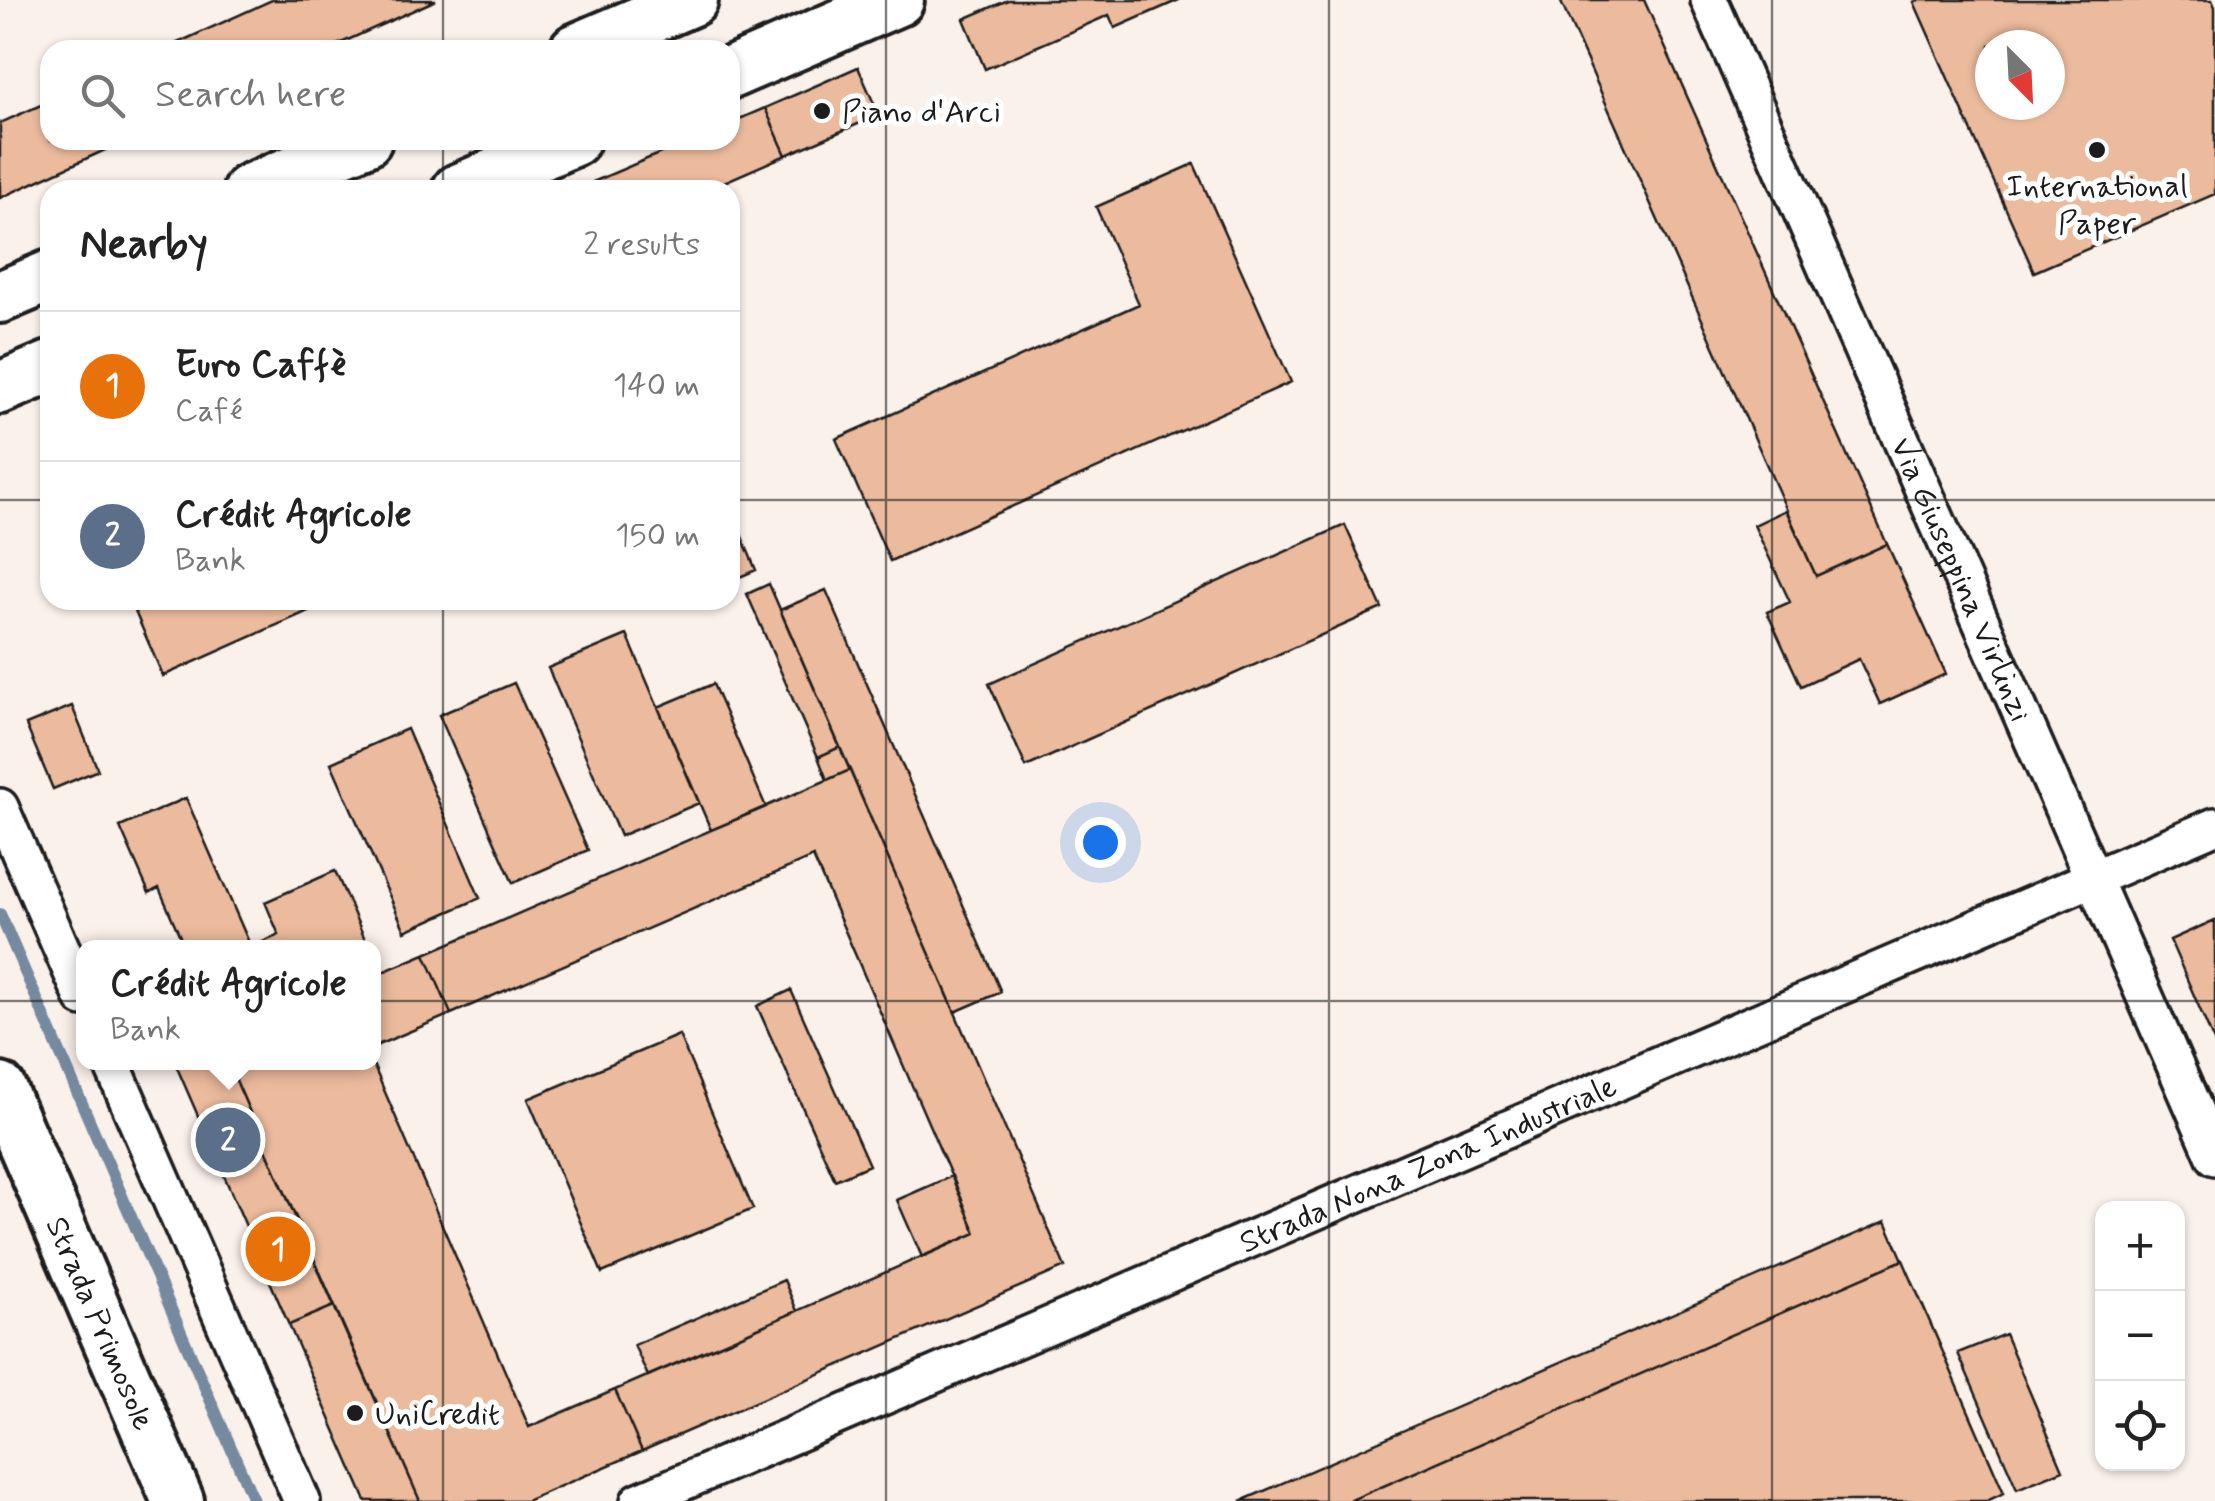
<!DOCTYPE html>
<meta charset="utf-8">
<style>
:root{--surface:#fff;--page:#f2f2f2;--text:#222;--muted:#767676;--line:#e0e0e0;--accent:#0b8043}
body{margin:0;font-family:Mynerve,sans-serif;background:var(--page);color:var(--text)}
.controls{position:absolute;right:30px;bottom:30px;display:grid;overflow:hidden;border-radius:20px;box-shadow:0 2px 8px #0004}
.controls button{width:90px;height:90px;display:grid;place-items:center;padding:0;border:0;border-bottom:2px solid var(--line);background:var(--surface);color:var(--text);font:50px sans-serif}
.compass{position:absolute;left:1975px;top:30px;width:90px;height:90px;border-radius:50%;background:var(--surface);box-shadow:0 2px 8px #0004;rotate:156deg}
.you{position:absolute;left:1100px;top:842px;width:35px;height:35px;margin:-25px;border:8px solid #fff;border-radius:50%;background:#1a73e8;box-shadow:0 0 0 15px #1a73e833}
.badge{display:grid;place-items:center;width:65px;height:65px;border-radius:50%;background:var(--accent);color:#fff;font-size:32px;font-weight:700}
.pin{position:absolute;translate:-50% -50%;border:5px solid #fff;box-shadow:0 2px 10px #0006}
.popup{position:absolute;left:76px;top:940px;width:305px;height:130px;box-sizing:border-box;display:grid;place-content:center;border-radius:20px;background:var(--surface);filter:drop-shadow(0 2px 8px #0005);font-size:32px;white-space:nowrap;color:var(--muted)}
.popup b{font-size:38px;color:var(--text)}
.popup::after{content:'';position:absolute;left:50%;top:100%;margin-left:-20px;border:20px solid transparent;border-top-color:var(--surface)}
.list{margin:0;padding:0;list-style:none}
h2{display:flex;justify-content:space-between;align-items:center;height:130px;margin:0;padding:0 40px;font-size:42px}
h2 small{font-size:32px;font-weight:400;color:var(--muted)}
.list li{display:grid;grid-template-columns:65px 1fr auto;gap:30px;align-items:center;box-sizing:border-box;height:150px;padding:0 40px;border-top:2px solid var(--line)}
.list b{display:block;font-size:38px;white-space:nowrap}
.list p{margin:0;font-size:32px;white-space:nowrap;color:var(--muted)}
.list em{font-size:32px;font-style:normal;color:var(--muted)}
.icon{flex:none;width:55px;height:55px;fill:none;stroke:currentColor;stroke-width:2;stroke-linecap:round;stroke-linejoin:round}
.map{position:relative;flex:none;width:2215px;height:1501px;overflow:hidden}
.search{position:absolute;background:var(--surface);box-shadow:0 2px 8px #0004;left:40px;top:40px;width:700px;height:110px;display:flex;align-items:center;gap:25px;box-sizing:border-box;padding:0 35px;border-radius:30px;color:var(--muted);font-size:38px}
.panel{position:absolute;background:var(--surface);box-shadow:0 2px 8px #0004;left:40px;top:180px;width:700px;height:430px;border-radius:30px}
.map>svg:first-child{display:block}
</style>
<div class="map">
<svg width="2215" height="1501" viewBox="0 0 2215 1501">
<rect width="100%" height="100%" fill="#fbf1eb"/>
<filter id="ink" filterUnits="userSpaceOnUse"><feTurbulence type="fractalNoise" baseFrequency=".01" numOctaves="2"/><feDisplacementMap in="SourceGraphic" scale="20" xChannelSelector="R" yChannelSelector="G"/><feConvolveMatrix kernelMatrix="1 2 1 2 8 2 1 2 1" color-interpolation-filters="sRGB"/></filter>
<g filter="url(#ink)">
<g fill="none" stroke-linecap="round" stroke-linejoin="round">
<path stroke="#74899f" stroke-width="12" d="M0,914L254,1501"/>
</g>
<path fill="#ecbb9d" stroke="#1c1c1c" stroke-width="2.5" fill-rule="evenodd" d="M272,0H436L326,50H162Z
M1008,0H1179L1115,28L1109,15L985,69L964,19Z
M1560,0H1644L1887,544L1816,576Z
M1920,0H2212L2215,7V194L2034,272L1914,2ZM1990,45H2050V105H1990Z
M858,67L879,115L786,155L765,108Z
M50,101V140H127L0,198V123Z
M765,108L786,155L706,190H597L593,182L691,140H730V123Z
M1194,164L1291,382L890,561L836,439L1139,304L1096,207Z
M730,508L756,570L730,581Z
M1786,510L1816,576L1887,544L1946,674L1880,704L1859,659L1801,686L1767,612L1790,602L1754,525Z
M1345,525L1382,608L1026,767L989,684Z
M769,584L840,747L818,757L747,594Z
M826,590L1001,992L955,1012L780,610Z
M130,600H333L163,676Z
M627,635L699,803L620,836L548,668Z
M514,683L588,850L513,883L439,715Z
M713,684L766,807L711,830L658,707Z
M72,706L98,770L53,789L26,725Z
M407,729L480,898L405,931L331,763Z
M840,747L850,770L827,780L818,757Z
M850,770L1065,1267L642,1451L615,1390L976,1233L813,857L451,1014L425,954Z
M186,798L251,947L279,935L265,902L335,871L368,946L365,948H185L159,888L149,893L120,827Z
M2215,920V1044L2170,940Z
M425,954L451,1014L373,1047V976Z
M791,990L869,1165L835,1180L757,1006Z
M679,1035L753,1209L602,1273L528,1099Z
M228,1062H372L529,1427L615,1390L642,1451L526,1501H420Z
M228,1062L334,1306L289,1325L175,1063Z
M952,1176L976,1233L922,1257L897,1200Z
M1886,1221L1903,1260L1349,1501H1241Z
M1903,1260L2004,1493L1987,1501H1349Z
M784,1280L797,1311L648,1376L634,1345Z
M334,1306L420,1501H366L289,1325Z
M2005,1334L2063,1470L2017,1489L1958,1353Z"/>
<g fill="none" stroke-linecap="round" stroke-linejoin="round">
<defs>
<g id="street">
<path id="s1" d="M1709,0L2215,1157"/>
<path d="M0,807L83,998"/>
<path d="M111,1062L302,1501"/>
<path id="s2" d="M639,1501L2215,826"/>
</g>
<g id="secondary">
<path d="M575,50L692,0"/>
<path d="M730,73L898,0"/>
<path d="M249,190L366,140"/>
<path d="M458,190L574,140"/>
<path d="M0,297L50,276"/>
<path d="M0,388L50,367"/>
<path id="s3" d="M0,1089L178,1501"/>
</g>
</defs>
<use href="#street" stroke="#1c1c1c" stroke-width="42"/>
<use href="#secondary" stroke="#1c1c1c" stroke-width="58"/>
<use href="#street" stroke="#fff" stroke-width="35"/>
<use href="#secondary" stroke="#fff" stroke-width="50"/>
</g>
</g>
<path fill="none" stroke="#1c1c1c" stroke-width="2.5" stroke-opacity="0.55" d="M443,0V50M886,0V1501M1329,0V1501M1772,0V1501M443,140V190M0,500H50M730,500H2215M443,600V1501M0,1001H2215"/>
<g fill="#1c1c1c" stroke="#fff" stroke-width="4">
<circle cx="822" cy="111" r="10"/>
<circle cx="2097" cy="150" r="10"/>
<circle cx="355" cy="1413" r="10"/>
</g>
<g text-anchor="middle" stroke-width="10" stroke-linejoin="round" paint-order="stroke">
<g font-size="32" fill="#1c1c1c" stroke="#fff" text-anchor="start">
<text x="842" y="122">Piano d'Arci</text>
<text x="2097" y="196" text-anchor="middle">International<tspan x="2097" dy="37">Paper</tspan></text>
<text x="375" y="1424">UniCredit</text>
</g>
<g font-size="32" fill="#1c1c1c" stroke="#fff">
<text dy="11" stroke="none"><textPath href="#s1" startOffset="632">Via Giuseppina Virlinzi</textPath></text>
<text dy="11" stroke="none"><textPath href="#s2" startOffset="858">Strada Nona Zona Industriale</textPath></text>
<text dy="11" stroke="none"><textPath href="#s3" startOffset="255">Strada Primosole</textPath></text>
</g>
</g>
</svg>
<div class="controls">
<button>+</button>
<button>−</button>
<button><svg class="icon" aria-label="locate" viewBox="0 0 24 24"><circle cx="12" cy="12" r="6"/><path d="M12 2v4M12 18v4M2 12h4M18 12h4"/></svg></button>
</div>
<svg class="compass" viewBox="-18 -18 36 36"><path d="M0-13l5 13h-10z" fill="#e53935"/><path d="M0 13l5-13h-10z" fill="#767676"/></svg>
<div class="you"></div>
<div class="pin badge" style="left:278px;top:1249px;background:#e8710a">1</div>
<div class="pin badge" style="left:228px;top:1140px;background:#5c6f8a">2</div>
<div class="popup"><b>Crédit Agricole</b>Bank</div>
<div class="search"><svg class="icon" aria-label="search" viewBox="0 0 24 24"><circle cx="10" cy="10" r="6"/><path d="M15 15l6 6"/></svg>Search here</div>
<section class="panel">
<h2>Nearby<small>2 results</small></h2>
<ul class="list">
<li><span class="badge" style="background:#e8710a">1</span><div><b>Euro Caffè</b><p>Café</p></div><em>140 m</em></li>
<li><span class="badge" style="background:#5c6f8a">2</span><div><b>Crédit Agricole</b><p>Bank</p></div><em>150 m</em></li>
</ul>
</section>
</div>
